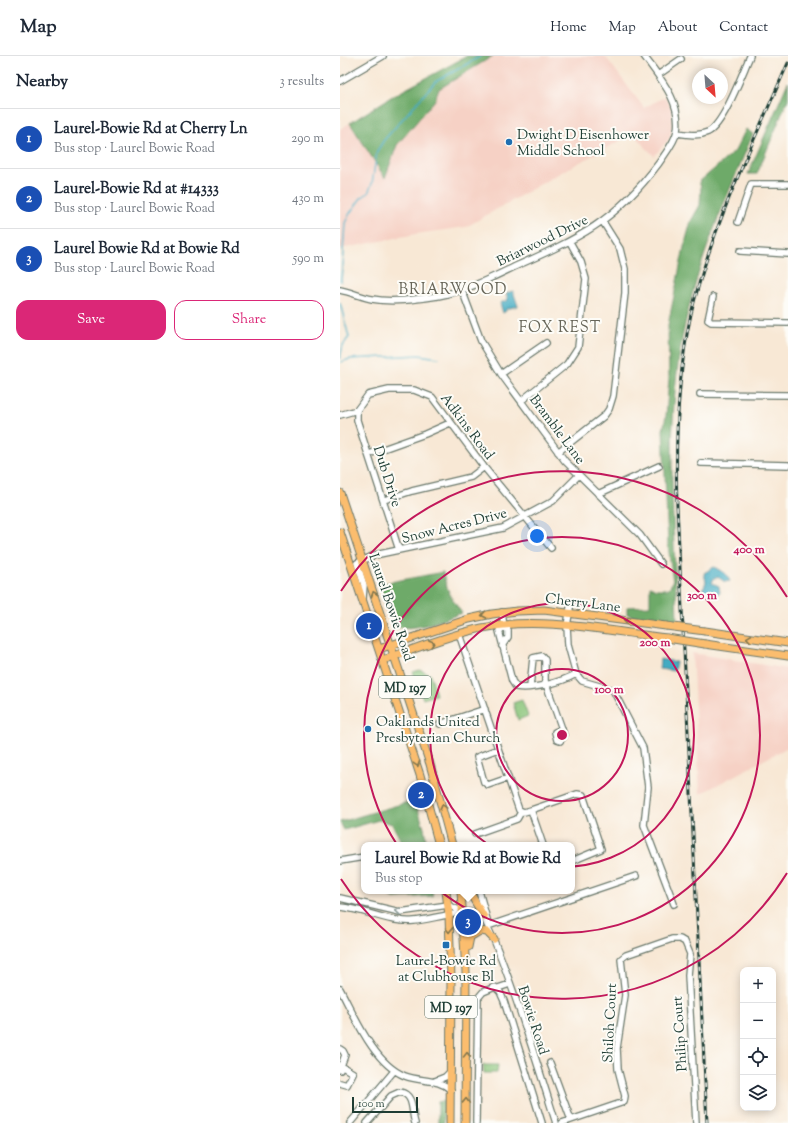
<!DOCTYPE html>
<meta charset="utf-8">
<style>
:root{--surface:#fff;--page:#f6f6f7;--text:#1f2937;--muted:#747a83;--line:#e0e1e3;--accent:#db2777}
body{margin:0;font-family:"Sorts Mill Goudy",serif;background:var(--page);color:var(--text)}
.controls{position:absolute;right:12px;bottom:12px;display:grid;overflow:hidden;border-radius:8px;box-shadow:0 2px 10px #0003}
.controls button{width:36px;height:36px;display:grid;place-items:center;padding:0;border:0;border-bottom:1px solid var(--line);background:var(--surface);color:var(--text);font:20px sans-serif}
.compass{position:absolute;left:352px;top:12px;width:36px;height:36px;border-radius:50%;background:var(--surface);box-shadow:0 2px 10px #0003;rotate:154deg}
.scale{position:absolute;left:12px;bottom:10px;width:66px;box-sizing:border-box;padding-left:4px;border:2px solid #1f3d34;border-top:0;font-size:11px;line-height:14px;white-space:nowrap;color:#1f3d34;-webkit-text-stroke:3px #fdfcf7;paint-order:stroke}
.you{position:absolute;left:197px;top:480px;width:14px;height:14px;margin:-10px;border:3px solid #fff;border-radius:50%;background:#1a73e8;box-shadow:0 0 0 6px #1a73e833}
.badge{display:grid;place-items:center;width:26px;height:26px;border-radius:50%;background:var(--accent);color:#fff;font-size:13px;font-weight:700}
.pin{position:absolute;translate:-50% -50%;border:2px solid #fff;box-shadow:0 1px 4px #0006}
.popup{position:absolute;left:21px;top:786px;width:214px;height:52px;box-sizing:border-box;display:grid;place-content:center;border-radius:8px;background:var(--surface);filter:drop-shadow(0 1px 3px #0005);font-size:13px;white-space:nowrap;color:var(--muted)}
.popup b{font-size:15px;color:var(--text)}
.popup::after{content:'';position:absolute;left:50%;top:100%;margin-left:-8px;border:8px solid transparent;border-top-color:var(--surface)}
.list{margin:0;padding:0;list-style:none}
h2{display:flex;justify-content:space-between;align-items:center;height:52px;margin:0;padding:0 16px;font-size:17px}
h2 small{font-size:13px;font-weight:400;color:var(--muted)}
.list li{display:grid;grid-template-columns:26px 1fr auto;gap:12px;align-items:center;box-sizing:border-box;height:60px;padding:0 16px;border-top:1px solid var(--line)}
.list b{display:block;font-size:15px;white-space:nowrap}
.list p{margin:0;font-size:13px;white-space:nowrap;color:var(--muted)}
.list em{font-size:13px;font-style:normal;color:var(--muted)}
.actions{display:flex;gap:8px;padding:12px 16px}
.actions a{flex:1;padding:9px 0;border:1px solid var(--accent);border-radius:12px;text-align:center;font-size:14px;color:var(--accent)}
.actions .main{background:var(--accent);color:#fff}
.icon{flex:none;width:22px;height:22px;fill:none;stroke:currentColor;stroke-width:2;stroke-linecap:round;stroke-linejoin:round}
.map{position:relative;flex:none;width:448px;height:1067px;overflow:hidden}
header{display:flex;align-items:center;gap:24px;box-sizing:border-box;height:56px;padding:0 20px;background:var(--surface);border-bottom:1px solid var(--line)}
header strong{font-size:19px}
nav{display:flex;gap:22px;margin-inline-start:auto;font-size:14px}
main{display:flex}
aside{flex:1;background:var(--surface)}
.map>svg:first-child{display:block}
</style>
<header>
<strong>Map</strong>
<nav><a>Home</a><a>Map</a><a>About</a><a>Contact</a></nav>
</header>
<main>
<aside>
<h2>Nearby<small>3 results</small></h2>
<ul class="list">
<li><span class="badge" style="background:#1a4fb4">1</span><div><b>Laurel-Bowie Rd at Cherry Ln</b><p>Bus stop · Laurel Bowie Road</p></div><em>290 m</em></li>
<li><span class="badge" style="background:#1a4fb4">2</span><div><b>Laurel-Bowie Rd at #14333</b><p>Bus stop · Laurel Bowie Road</p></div><em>430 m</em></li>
<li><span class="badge" style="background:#1a4fb4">3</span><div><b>Laurel Bowie Rd at Bowie Rd</b><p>Bus stop · Laurel Bowie Road</p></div><em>590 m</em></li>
</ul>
<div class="actions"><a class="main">Save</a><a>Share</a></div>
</aside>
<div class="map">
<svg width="448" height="1067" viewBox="0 0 448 1067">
<rect width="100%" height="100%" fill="#fdfcf7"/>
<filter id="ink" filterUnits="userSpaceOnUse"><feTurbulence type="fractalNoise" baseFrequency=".025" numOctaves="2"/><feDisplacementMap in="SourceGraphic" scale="8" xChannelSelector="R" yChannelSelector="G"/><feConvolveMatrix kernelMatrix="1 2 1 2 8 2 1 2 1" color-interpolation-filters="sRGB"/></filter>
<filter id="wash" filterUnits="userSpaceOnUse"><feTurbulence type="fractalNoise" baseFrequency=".012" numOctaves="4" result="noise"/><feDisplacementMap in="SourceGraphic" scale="16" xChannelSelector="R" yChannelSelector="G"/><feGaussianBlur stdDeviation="0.9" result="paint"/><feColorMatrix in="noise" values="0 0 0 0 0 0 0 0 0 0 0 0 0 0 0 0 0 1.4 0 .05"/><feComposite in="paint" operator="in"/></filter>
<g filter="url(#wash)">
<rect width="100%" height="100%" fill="#f8e8d5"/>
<path fill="#f6d1c5" d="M153,0H265L304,52L325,40L331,51L333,69L329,83L314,100L293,78L225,114L126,171L76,178L0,193V73L10,67L45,122L57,89L95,44L99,33Z
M352,597L448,613V691L360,738Z"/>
<path fill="#89c479" stroke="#548056" d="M80,614L91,619L96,639L83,643L73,616Z
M182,644L188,660L178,664L173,647Z
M143,1009H158L157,1017H144Z"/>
<path fill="#6eaa69" stroke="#46744e" d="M127,0H153L99,33L95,44L57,89L45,122L10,67L51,41Z
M448,26V43L417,118H408Z
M406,73L413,78C387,140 359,202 345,268C324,365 334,466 337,564L292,560L287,558V551L310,550V530L316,533H328L333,526L328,489L323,374L326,360L329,322L328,269L344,191L351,165L360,149L361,131L359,126L395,95Z
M103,516C106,533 112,544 122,557C102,564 77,575 56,571L47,553L40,528Z
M75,744L84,772L87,789H63L52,768L39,764L4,774L0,766Z
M47,835H93L92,840L54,842L44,837Z
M104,1045V1067H98V1046Z"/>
<path fill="#43abc2" stroke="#31747b" d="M173,235L178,250L166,253V255L163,257L160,247L168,244L166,237Z
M374,511L385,517L390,525L385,526L378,521L374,522L372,527L379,530L380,537L371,539L362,535L366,526L364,517Z
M320,603L336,606L334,615L319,613Z"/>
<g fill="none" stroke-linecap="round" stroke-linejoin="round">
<path stroke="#43abc2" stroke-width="1.5" d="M1,225L5,167L10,157L21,142L28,137L32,128L37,95L44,84L95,26L141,0
M0,247L9,281L3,289L0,302
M1,306L10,303L79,299L99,302"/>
</g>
</g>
<g filter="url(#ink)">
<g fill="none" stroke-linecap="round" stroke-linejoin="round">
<defs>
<path id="minor" d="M318,19L341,3
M0,25L43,0
M337,77C347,78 357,81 368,76C384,68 402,18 410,0
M398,166L411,128H448
M400,195L448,198
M0,234C11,236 21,241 32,243C53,247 78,243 98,240C126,235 149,223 174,211C239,182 275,166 319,107C325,98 335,86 337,75C342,46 319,21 304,0
M122,234L141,285L161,318L225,405L300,479L321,508
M373,241L368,264L371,266L448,267
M161,318L206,287
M360,338L448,339
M181,345L227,308L238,291L246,223L241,206L230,186
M17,354V364L59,494
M0,359L17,354L28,339L49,334H74L92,341L144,411L211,492
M218,396L264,360L269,353L273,340L285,237V213L280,193L263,166
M29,398L85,378L110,367
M361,407L448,409
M258,438L319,410
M44,444L72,435L131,421L144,411
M23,542L24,529L17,507L35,499L163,472L213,445L238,420
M231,546L227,570L228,589L236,618L242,625L273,634L303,692L308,731L304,769L334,848
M162,556L164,571L168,574V581L162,590
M164,571L159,575L172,625L176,631C192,634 222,626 236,618
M119,578L179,754L184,756L191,754
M190,631L193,602L202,600L205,604V625L222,673L224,680L220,685L217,684L215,676L222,673
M100,668L145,653
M158,693L137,701L144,726L148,729L168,722
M135,778L177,763L181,756
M203,789L191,754L237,738L243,739L261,793L232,805
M0,805L24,801
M139,835L148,867
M0,842L60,856L108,849L123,856
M0,851C26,853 47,867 74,865C89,864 127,852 139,858C154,865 207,1039 216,1067
M148,870L296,820
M158,932L170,928
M0,933C15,961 34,1008 65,1020C81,1026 98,1022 111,1034
M0,993L3,995L5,999L1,1010L0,1009
M210,1007L231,1064
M0,1014L1,1010L13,1017L7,1029L0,1027
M95,1025L105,1021L111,1015
M10,1067L54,1015
M27,1067L51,1040L60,1036C75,1039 71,1056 75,1067
M136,1067L138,942L143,936L155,931L160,936L164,945L202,1067
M222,1067L284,1046L285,1040L278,1013L277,992L285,939L281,903L286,899L332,883H340L345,886L350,898L348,919L356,1067"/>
<path id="major" d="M0,437L90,708L112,789
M0,476L80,719L99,789
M365,575L448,587
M365,588L448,600
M39,593L129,563L152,558L177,555L204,554L326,570
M43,604C75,593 108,579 142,572C202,560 267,575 327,582
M106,835L109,860L111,923L110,1067
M121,835L126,916L125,1067
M129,835L144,861
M128,891L130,881L140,875L147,876L154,883"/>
</defs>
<use href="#minor" stroke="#6b796c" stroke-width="8"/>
<use href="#major" stroke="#6b796c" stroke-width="9"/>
<use href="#minor" stroke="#fff" stroke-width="5.5"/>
<use href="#major" stroke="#fbbd6e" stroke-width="7"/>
<defs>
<path id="rail" d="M367,1067L337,450C335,385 337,321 351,258C372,170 412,89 448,7"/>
</defs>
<use href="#rail" stroke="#1f3d34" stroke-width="3"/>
<use href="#rail" stroke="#fdfcf7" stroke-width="1.5" stroke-dasharray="4.5" stroke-linecap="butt"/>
<defs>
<path id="major-bridge" d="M326,570L365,575
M327,582L365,588"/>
</defs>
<use href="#major-bridge" stroke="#6b796c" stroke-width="9" stroke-linecap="butt"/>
<use href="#major-bridge" stroke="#fbbd6e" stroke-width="7"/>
</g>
<defs><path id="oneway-chevron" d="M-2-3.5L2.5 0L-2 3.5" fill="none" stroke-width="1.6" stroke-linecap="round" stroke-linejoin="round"/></defs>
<g stroke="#82774e">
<use href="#oneway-chevron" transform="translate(34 538) rotate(-109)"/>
<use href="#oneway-chevron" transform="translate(144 559) rotate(169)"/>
<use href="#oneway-chevron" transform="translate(287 565) rotate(-172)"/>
<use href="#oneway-chevron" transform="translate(409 582) rotate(-172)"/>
<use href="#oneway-chevron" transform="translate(92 587) rotate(-18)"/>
<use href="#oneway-chevron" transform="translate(77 708) rotate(72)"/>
<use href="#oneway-chevron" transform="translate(103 751) rotate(-105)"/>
<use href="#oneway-chevron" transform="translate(109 874) rotate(89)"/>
<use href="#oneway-chevron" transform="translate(127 999) rotate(-89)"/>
<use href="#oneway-chevron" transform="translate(126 1045) rotate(-88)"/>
</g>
<use stroke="#8f9e9a" href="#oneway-chevron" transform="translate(58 855) rotate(-174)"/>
</g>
<g fill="none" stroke="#c2185b" stroke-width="2">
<circle cx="222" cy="679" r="66"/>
<circle cx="222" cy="679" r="132"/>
<circle cx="222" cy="679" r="198"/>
<path d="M447 817A264 264 0 0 1 1 823M1 535A264 264 0 0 1 447 541"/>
</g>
<g fill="#1f6fb2" stroke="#fdfcf7" stroke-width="1.5">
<circle cx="169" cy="86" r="4"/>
<circle cx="28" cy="673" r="4"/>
<rect x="102" y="885" width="8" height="8" rx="2"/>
</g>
<g text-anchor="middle" stroke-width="4" stroke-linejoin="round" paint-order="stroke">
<g fill="#fdfcf7" stroke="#62766e" stroke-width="1">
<rect x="39" y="620" width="52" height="22" rx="3"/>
<rect x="85" y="940" width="52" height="22" rx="3"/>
</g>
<g font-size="13" font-weight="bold" fill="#1f3d34">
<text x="65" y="636">MD 197</text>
<text x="111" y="956">MD 197</text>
</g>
<g font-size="14" fill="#1f3d34" stroke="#fdfcf7" text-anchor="start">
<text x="177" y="83">Dwight D Eisenhower<tspan x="177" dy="16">Middle School</tspan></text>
<text x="36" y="670">Oaklands United<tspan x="36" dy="16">Presbyterian Church</tspan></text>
<text x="106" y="909" text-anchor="middle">Laurel-Bowie Rd<tspan x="106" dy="16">at Clubhouse Bl</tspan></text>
</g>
<g font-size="14" fill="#1f3d34" stroke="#fdfcf7">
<text transform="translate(202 184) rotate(-26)" y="5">Briarwood Drive</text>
<text transform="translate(128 370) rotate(53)" y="5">Adkins Road</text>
<text transform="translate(218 373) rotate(53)" y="5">Bramble Lane</text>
<text transform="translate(48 420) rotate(72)" y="5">Dub Drive</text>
<text transform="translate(114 469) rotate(-14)" y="5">Snow Acres Drive</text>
<text transform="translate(243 546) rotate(7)" y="5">Cherry Lane</text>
<text transform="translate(52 551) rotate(71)" y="5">Laurel Bowie Road</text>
<text transform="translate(194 964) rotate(72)" y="5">Bowie Road</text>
<text transform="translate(269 967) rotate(-87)" y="5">Shiloh Court</text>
<text transform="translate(339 978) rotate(-94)" y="5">Philip Court</text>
</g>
<g font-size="15" letter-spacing="1" fill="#686659" stroke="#fdfcf7">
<text x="113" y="238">BRIARWOOD</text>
<text x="220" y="276">FOX REST</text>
</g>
</g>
<circle cx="222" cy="679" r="6" fill="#c2185b" stroke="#fdfcf7" stroke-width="2"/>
<g font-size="12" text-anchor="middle" font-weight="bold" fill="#c2185b" stroke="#fdfcf7" stroke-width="4" stroke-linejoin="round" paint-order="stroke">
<text x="409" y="497">400 m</text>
<text x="362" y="543">300 m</text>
<text x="315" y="590">200 m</text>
<text x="269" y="637">100 m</text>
</g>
</svg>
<div class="controls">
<button>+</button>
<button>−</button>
<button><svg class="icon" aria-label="locate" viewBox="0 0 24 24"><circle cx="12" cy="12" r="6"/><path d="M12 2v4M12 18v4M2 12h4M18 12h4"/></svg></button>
<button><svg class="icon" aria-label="layers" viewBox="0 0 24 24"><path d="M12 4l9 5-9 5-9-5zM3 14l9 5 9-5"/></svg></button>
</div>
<svg class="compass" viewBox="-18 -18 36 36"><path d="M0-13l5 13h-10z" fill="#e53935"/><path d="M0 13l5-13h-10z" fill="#747a83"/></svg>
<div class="scale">100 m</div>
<div class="you"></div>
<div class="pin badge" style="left:29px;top:570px;background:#1a4fb4">1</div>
<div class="pin badge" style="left:81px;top:739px;background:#1a4fb4">2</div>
<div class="pin badge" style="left:128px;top:866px;background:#1a4fb4">3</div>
<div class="popup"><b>Laurel Bowie Rd at Bowie Rd</b>Bus stop</div>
</div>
</main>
